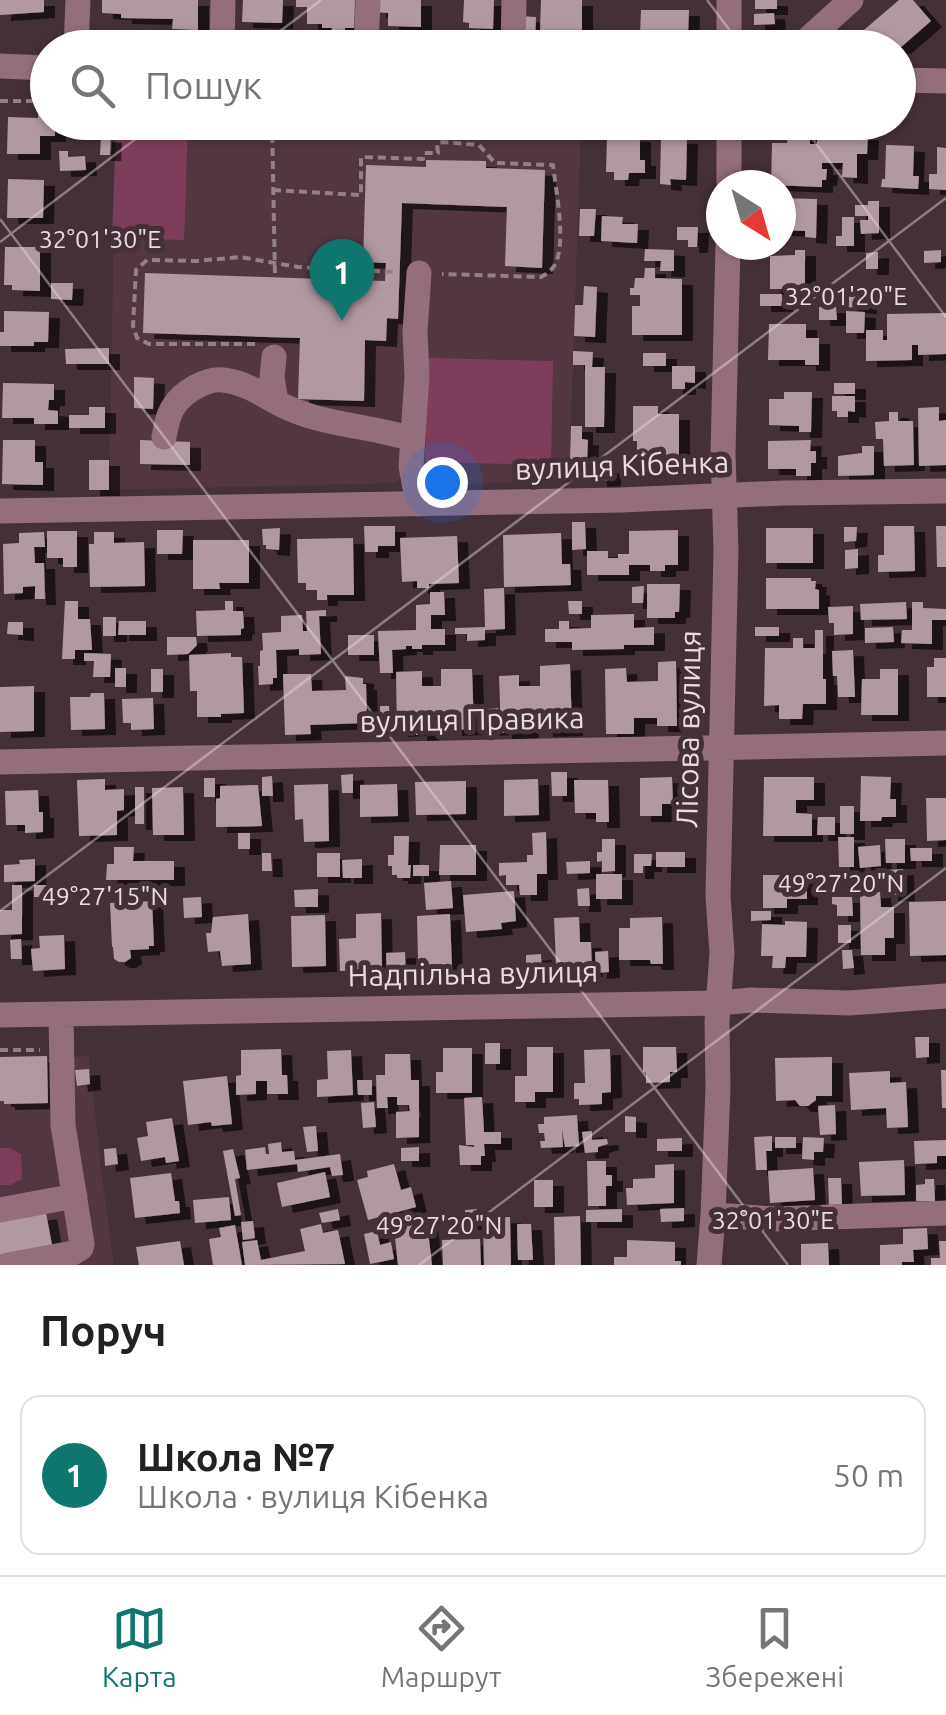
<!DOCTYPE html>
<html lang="uk">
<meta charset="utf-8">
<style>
:root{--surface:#fff;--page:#f2f2f2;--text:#222;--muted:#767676;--line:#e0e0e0;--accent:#0f766e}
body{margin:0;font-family:Ubuntu,sans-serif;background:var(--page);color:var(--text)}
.compass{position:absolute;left:706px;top:170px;width:90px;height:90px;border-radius:50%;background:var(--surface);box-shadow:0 2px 8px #0004;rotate:143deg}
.you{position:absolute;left:442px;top:482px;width:35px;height:35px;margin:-25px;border:8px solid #fff;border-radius:50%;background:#1a73e8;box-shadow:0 0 0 15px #1a73e833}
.badge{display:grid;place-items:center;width:65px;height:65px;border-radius:50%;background:var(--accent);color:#fff;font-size:32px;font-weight:700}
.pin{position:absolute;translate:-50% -82px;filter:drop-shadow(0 2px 5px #0008)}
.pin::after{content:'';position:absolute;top:52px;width:35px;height:30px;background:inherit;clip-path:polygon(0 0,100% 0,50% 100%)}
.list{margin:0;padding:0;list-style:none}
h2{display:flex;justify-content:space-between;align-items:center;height:130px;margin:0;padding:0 40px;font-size:42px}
h2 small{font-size:32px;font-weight:400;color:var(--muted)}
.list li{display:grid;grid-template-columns:65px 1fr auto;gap:30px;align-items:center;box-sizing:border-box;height:160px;margin:0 20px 20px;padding:0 20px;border:2px solid var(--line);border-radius:20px}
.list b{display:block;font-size:38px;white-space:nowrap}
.list p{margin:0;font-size:32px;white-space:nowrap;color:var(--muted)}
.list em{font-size:32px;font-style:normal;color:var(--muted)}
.icon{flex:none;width:55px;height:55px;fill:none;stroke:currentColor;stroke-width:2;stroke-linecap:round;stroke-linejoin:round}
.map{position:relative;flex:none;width:946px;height:1265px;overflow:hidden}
.search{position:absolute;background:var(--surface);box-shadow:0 2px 8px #0004;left:30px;right:30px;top:30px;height:110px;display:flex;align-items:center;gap:25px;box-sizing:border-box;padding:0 35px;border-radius:55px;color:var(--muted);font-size:38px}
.sheet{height:310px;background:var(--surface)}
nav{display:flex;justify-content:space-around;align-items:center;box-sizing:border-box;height:140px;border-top:2px solid var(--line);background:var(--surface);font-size:28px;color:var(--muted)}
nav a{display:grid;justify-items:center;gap:5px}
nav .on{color:var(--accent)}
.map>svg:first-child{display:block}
</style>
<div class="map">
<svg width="946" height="1265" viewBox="0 0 946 1265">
<defs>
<filter id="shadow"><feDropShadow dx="11" dy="6" stdDeviation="0" flood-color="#0009"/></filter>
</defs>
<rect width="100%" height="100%" fill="#443038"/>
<path fill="#523742" d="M531,122L581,124L569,481L430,485L420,474H404L395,483L109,490L116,123Z
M47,1056L48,1059L89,1056L101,1169L114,1265H0V1057Z"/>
<path fill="#7e3e5b" d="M116,122L188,123L184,240L112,238Z
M428,358L553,361L551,465L425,462Z
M0,1148H10L21,1154L22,1179L10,1185H0Z"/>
<path fill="#b199a2" filter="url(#shadow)" d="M0,0H44V12L0,15Z
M102,0H198V30L172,29L173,19L121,18V14L102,13Z
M243,0H283L282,23L242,22Z
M296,0H355L354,28H345V35H331L332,28H322V24H307V7H296Z
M375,0H421V27L388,26V13L375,12Z
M464,0H494L493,29L469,28V23L463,22Z
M541,0H582V31L540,30Z
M755,0H777V9H755Z
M899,0H913L931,21L900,48H869L858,35Z
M641,10H689L688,35L640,34Z
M774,13L775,24L754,25V14Z
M521,16L536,17L535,41L520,40Z
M38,110H48V122H68V128H55V136H40V154H7L8,117L38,118Z
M844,128L858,129V134H868L867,154H857V178L842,177L843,163H822V169H827L826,180H822V187L771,185L772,143H787L788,133L810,134V144H817V140H844Z
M607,135L640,136V160H645V173H629L628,180H614V172H606Z
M101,136L111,137L110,155H100Z
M661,137L687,138L686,180L670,179L671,185L660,184Z
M886,145L914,146L913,176H919L918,189L881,187L882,179H885Z
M937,147L946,148V190L929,189V174H937Z
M59,151H68V157L85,156L86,170L60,171Z
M426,160L486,161V168L545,170L542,268L505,266L507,207L402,203L398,319L387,318L386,341L365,340L364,401L298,399L300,338L143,333L145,273L385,281L386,263L363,262L366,165L426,167Z
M8,179L44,180L43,218H7Z
M781,198L817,199L816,238L805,237V231L781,230Z
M868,201H879V233L861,234L860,220H868V216H855V205H868Z
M580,209H596L594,236H579Z
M602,216L623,217L622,224H638L637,243L601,241Z
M842,217H854V246H836V236H842Z
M677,227H698L697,247H688V240H677Z
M5,247H40V291L12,290V285H4Z
M645,249L674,250V271H660L661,261H644Z
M795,250H805V285L795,286V289H770V256L795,255Z
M941,250V262L924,263V251Z
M878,252V269H866V253Z
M645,268H655V278L682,279V335H632V306H640V295H630V288H634L635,278H644Z
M51,283H73L72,300L51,299Z
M584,286L597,287L595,337L574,336L575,305H583Z
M760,294H782V306H760Z
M847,295H866V308L847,307Z
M819,307H836L837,320H819Z
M4,311L49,312L48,342H34V346H0V332H4Z
M846,311L865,312L864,333H846Z
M946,313V354L918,355V345H912V360L866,361V330H883V340H887V314Z
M769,324H806V338H819V365H805V360H768Z
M109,348V364H66L65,349Z
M573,351L593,352L592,367H605L604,427H585V365H573Z
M643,353H666V366H643Z
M672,366H695V383L685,382V389H672Z
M134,377L154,378L153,409L134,408Z
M3,383L54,384V400H49L48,410L58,411V424H34V418H2Z
M834,383H855V394H834Z
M784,392H812L811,432H799V426L769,425V399H784Z
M832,396H855V412L848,411V417H837V411H832Z
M633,406H658V414H679V471L637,470V441H633Z
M89,407H105V428H69V415H89Z
M939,407V421L946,420V465L919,466L918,408Z
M889,412H898V421H913L914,465L884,466L883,439H876L875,422L889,421Z
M571,426H582V439L588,440L587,461L570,460Z
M3,440H35V462H43V485L2,484Z
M140,440L190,442V465L140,464Z
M811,440L810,451H816V463H811V476H796V469H768V441Z
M862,446H874V475L838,476V456L862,453Z
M89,460H109V490H89Z
M595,467H610V480L596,481Z
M572,522H585L586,549L572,550Z
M364,526H395V546H378V552H365Z
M884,526H914L915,571L878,572V555H884Z
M936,526H946V567H937Z
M844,527H857L856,541L844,542Z
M280,528L279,550L266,549V545H263L262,529Z
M766,528H813V563H766Z
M157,530H183L182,554H157Z
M678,530V565H665V571H650V565H629V575H587V551H608V558H618V554H629V531Z
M47,531H77V567H63V558H47Z
M44,532L45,547H34L35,563H44L45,599H35V586L23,587V593L4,594L3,544L19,543V533Z
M94,532H114V543L144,542L145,586L90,587L89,544H94Z
M561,533L562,564H570L571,585L504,587L503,535Z
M457,536L459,583L429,584V588H417V581L402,582L400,538Z
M353,538L354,595H327V600H317V590H306V583H298L297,539Z
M193,540H249V583H219L220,589H193Z
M858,549V568L845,569V550Z
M766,578H811V581H816L815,589L819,590V609H766Z
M647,584H680L679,612H675V618H647Z
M644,586L643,603H632V587Z
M504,588L505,629L485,630V640L467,641V634H455V628L485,627L484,589Z
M430,592H444L445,615H431V629H445V645H422V649H412V646H406V649L392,650L393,673H380L378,631L416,630V605L430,604Z
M65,601H78V619H90L92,650H75V659H62Z
M225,601H233V611H243L244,628L241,629V635L197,636L196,611L225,610Z
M568,601H582V614H569Z
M906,602L907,619L861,620L860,604Z
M912,602H923V608L946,609V620H932V644L901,643L902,630H912Z
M853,606V634L834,635V623H829L828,607Z
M326,610V616H319L321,654L299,655V649L276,650L277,678H273V684L259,685L258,666H260V651L263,650L262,633L281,632V616L302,615L303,631H307L306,611Z
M634,614V628L654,627V645H624V649L572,650V642H545V629H559V621H569V629L591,628V615Z
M103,617H116V636H103Z
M119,621H146V635H118Z
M8,622H23V635L7,634Z
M755,627H779V636H755Z
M893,627L894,642L865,643V628Z
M815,630H823V679H826V704H803L802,719H779V705L764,706L765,648H793V638H803V648H815Z
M348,635H374V655H348Z
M167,637H196L197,645L188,654L167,655Z
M853,650L855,697H838L837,676H833L832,651Z
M84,653L111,654L110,677H93L94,661H84Z
M231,653V657H242L244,713L221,714V717H197V691H190L189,655Z
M934,658H946V697H927V667H934Z
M676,661L677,726H657V718H634V734H606L605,669L626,668L627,682L658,681V662Z
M570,664L572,730L542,731V725H528V732L501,733L499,676L519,675V686H540V666Z
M115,668H126V687H115Z
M151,669H163V692H151Z
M441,669H472L474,729L451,730V723H429V735H416V730L397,731L396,672L422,671V686H441Z
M880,669H898V715H861L862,679H880Z
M283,674H311L312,691L346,690L345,676L363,678V684H366L367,723L310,725L311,734L285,735Z
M34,686V731L0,732V687Z
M91,693H104L105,729L71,730L70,697H90Z
M153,698L154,729L131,730V723H123L122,699Z
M380,706H389L390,723H380Z
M498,708L499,729L489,730L488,709Z
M551,772H567V796H552Z
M353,774V793H342L341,775Z
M272,776L273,796H262V777Z
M861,776L891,777L890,799H896V817H882L881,821H860Z
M672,777L673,804H662V816H640V778Z
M764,777H814V800H796V813L812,814V836H763Z
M204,778H215V797H204Z
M105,779V790L124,789V810L117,811V835L79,836L77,780Z
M538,779L539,815L504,816V780Z
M574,780H608L609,822H596V813H575Z
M466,781V814L416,815L415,782Z
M328,784L329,841L304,842L303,819L295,820L294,785Z
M397,784L398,816L360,817V785Z
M258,785L262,826L216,827V799L220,798V786Z
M135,787H144V824H135Z
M183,787L184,835H153L152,788Z
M38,790L39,812H43V832L25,833V825H6L5,791Z
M926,798H946V840L927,841Z
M840,806H854V834H840Z
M818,817H835V835H817Z
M546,832L547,874H537V895H520L519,885H506V875L499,876V863L527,862V855H533L532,833Z
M238,833H250V849H238Z
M394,836H409L408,865H411L410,878H397V875H392V866H388V855H394Z
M838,837H854V867H839Z
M602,839H615V871L602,872V861L597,862V852H602Z
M885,839H905V863H886Z
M440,845H476V875H439Z
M880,845L881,866L860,868L858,847Z
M114,847H134L133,861H174V880H106L107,864H114Z
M910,848H932V861H911Z
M656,852H685V867H656Z
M262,853H271L272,871H262Z
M317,853H340V877H317Z
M634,854H652L651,866H643V873H634Z
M35,859V881L4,882V865L20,864L19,860Z
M362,859V878H343L342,860Z
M590,861V873L567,874L566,862Z
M413,865H429V876H413Z
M903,869L904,895H887V870Z
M596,874H622V899H596Z
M763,875H807V899H787V908H763Z
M451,881L453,908L426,910L424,883Z
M12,885H22V934L0,935V910H12Z
M34,885H55V897H34Z
M589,888L590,906H578L577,889Z
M318,889V907H295L294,890Z
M514,891L516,921L501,923L502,929L466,932L463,895Z
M880,892L881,907H894V938H885V955H861L860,893Z
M201,897L202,917L184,918L183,898Z
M832,897H852L853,916H837V905L832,904Z
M152,901L154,946H149V949L130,950L131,958L125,962H119L114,959L113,947H112L110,903Z
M946,901V955L910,956L909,902Z
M751,911H771V920L751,921Z
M381,913L382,970L340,971L339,939L356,938V914Z
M248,914L251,964L222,966L220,951L208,952L206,933H211L213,917Z
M450,914L452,968L426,969V958L418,959L417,916Z
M325,915L326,966L292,967L291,916Z
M579,917L580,942H591L592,971L571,972V963L556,964L554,918Z
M662,917L663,964H651L650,960H619V928H630V918Z
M785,921L807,922L806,957H786L785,968H772L773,956H761L762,924L785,925Z
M838,925H851V943H838Z
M64,935L65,969L33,971L31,949L40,948L39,936Z
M21,939L22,959H11L10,940Z
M842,950H852L854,968L843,969Z
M608,951L609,972L596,973L595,952Z
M405,952L406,977L387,978L386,953Z
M541,954L542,973L523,974V965H526V955Z
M915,1037H929V1057L916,1058Z
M485,1043H500V1064H485Z
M527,1047H553V1092H535V1102H515V1076H527Z
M643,1047H676L677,1072H670V1082L646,1083V1073L643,1072Z
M443,1048H472V1093H436V1072H443Z
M281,1049L282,1075H287L288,1094H267V1081H256V1094L236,1095V1076L241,1075V1050Z
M610,1049L611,1092L602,1093V1104L579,1105V1099H574V1083H585L584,1050Z
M351,1050L353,1095L317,1097V1080L328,1079L327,1051Z
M385,1054H410L411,1080H419V1137L396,1138V1112L410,1111L409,1105H397V1097H387L388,1108H377L376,1075H385Z
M47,1056L48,1103L4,1104V1101H0V1057Z
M832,1057V1096H816V1100L808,1106H800L795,1100L776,1101L775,1058Z
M89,1069L90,1084L77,1086L75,1070Z
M941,1070H946V1108H942Z
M890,1071V1083L906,1082L908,1127L887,1128L886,1108L851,1110L849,1073Z
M227,1076L232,1124L212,1126L211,1122L188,1125L183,1081Z
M357,1080H372V1095H358Z
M482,1097L484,1132H501V1144H484L485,1156H481V1165H460L459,1145L474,1147V1145H466L464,1098Z
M374,1102L376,1127L363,1128L361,1103Z
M835,1105L836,1134L820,1135L818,1106Z
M577,1115L579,1146L565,1147L562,1129L563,1147L541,1148L540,1141H545L544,1133H539L538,1124H544V1117Z
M625,1116L636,1117V1132H625Z
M172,1118L179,1161L166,1163L165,1157L141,1161L137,1138L148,1136L146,1122Z
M316,1126L318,1151L307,1152L303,1127Z
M592,1131V1140L607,1139L608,1144L598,1147V1152L585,1153L582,1132Z
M772,1136V1151H766L767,1170H756L754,1137Z
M775,1137H796V1148H775Z
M803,1137L824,1138L823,1152H814V1160L802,1159Z
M682,1138V1151H657V1139Z
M946,1140V1156H937V1163L915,1164L914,1141Z
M281,1142L282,1152L294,1151L295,1160L340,1154L343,1175L332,1176L330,1167L298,1172L297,1164L247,1170L245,1150L265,1147L266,1154H269L268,1144Z
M419,1147V1161H401V1148Z
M116,1148L118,1164L105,1166L104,1149Z
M233,1149L240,1178L235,1179L241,1215L235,1216L223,1151Z
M904,1160L905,1195L861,1196L859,1162Z
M587,1161H606V1175H612V1186H606V1206H588Z
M394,1164L401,1190L411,1187L416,1207L368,1220L357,1180L368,1177L367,1171Z
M674,1164V1203L627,1205L626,1188H633V1179L655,1178V1165Z
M813,1168L815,1200L770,1203L768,1171Z
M325,1172L330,1197L282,1207L277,1183Z
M171,1173L175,1201H179L180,1213L135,1218L130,1178Z
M828,1178H841L842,1204L829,1205Z
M925,1179H934L935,1201H916V1185L925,1184Z
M534,1180H553V1207H534Z
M229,1197L231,1220L195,1223L193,1200Z
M684,1208V1221L661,1222L660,1209Z
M338,1209L340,1220L322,1223L319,1213Z
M477,1209L478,1224H465V1210Z
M622,1209V1222H586V1210Z
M46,1213L52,1245L0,1255V1221Z
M426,1214L432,1265H398L394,1229L407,1228L406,1216Z
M580,1216L581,1265H555L554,1217Z
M510,1217L511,1265H484L483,1218Z
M253,1221L255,1238L243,1240L241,1222Z
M321,1224L323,1233L338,1230L345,1264L245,1265L242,1242L257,1240L261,1260L305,1251L300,1229Z
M517,1224H531L533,1260H518Z
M235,1225L242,1265H213L209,1239L221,1237L219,1228Z
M927,1228L928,1249L913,1250L914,1262H902V1265H880V1245L903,1244V1229Z
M377,1231L380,1245L391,1242L394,1259L370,1264L364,1234Z
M480,1239L481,1265H443L442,1240Z
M627,1240L675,1242V1261H681V1265H614V1257H627Z
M180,1241L184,1265H139L136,1247Z
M939,1241H946V1265H931V1258H940Z
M828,1243L829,1265H801V1244Z"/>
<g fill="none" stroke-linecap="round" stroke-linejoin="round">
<path stroke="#928288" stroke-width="4" stroke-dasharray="8 5" stroke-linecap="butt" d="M0,101H48
M272,122L275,277
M273,190L361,195V157L423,159L424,153H438L437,144L443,142L479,145L495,163L553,165C556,191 565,235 557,260C554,269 548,273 541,277L442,274
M255,344H149L137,338L133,326L136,270L147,260L197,261L240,257L298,267L397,272
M0,1050H40"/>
<path stroke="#936f7d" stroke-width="25" d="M76,48L78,0
M222,48L223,0
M366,48L368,0
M513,48L514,0
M729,48V0
M798,48L851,0
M0,66L48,68
M898,80L946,81
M729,185V122
M274,357L272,377L276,402C320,426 365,424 412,439
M164,437C166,427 168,414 174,406C183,392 206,378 223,380C242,382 259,392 276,402
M418,504L411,466L417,376L415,332L419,273
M0,511L621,500L784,493L946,491
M0,762L946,743
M0,1015L719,1003L751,1000L849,1003L946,996
M0,1210L75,1196
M713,1215L718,1088L717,1022L722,953L718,896L726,550L723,453L728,245
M8,1265L73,1253L81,1248L82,1244L63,1125L61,1014
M709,1265L713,1215L774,1219L946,1213"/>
</g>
<path fill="none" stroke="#e9dce0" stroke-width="2.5" stroke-opacity="0.45" d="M707,0L743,48M258,48L321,0M800,122L946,317M0,219L788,1265M0,242L158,122M0,911L946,198M419,1265L946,868"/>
<g text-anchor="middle" stroke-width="10" stroke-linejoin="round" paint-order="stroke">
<g font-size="30" fill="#e9dce0" stroke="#443038">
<text transform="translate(622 466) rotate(-2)" y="10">вулиця Кібенка</text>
<text transform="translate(472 720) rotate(-1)" y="10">вулиця Правика</text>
<text transform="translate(689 729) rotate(-89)" y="10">Лісова вулиця</text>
<text transform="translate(473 974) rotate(-1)" y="10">Надпільна вулиця</text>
</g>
</g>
<g font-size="25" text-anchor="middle" fill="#e9dce0" stroke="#443038" stroke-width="10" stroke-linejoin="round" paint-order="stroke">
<text x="100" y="248">32°01'30"E</text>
<text x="846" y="305">32°01'20"E</text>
<text x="841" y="892">49°27'20"N</text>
<text x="105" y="905">49°27'15"N</text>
<text x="773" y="1229">32°01'30"E</text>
<text x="439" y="1234">49°27'20"N</text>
</g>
</svg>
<svg class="compass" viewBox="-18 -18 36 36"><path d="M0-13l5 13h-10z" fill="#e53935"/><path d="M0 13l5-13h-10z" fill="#767676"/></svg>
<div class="you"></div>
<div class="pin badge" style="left:342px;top:321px">1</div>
<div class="search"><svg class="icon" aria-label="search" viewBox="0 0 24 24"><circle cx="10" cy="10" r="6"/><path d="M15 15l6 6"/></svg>Пошук</div>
</div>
<section class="sheet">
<h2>Поруч<small></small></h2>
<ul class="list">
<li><span class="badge">1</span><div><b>Школа №7</b><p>Школа · вулиця Кібенка</p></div><em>50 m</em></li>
</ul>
</section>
<nav>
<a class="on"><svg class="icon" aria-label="map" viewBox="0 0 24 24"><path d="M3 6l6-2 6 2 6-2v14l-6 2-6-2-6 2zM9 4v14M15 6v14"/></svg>Карта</a>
<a><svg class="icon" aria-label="directions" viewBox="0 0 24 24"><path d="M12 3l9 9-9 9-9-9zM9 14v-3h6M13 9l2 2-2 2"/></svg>Маршрут</a>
<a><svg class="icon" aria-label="saved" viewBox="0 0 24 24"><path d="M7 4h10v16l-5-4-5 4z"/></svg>Збережені</a>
</nav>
